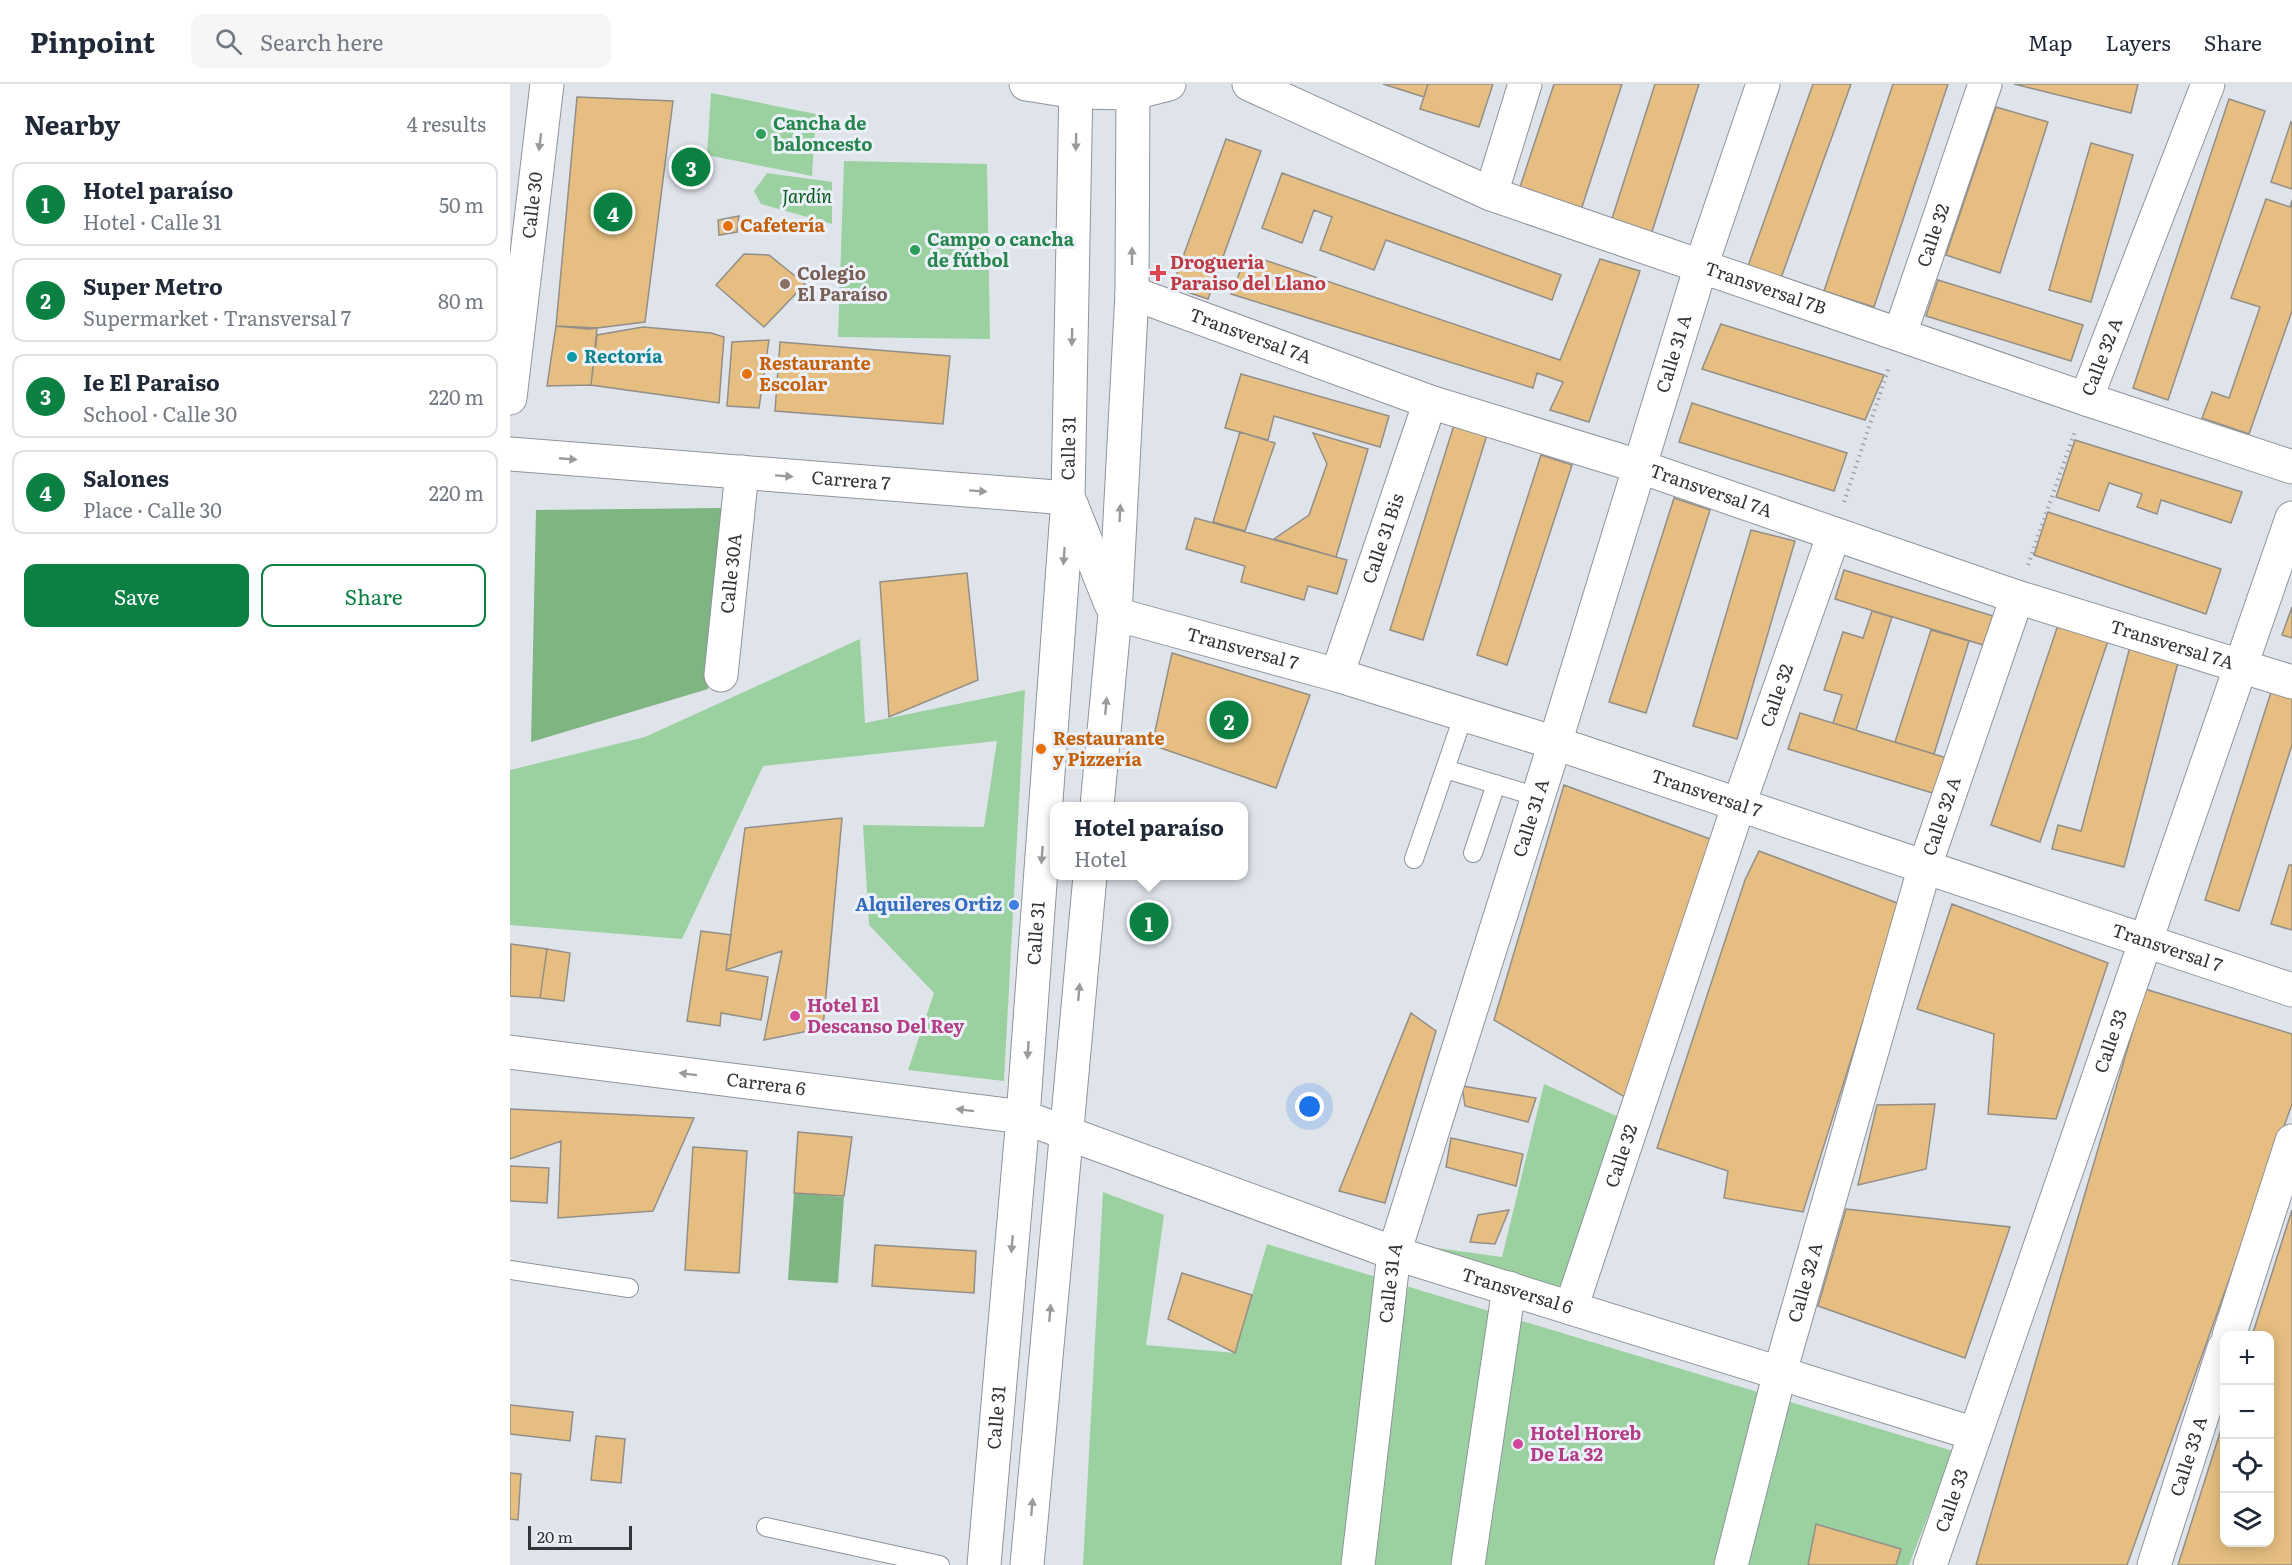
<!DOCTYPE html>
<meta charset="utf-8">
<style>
:root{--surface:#fff;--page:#f6f6f7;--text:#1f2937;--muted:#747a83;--line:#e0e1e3;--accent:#0b8043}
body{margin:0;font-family:Literata,serif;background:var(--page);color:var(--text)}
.controls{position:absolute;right:18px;bottom:18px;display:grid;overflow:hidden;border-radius:12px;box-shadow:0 3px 15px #0003}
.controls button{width:54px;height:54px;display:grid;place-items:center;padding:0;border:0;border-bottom:2px solid var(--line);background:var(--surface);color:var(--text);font:30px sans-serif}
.scale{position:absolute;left:18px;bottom:15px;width:104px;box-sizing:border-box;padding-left:6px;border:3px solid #323437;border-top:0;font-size:16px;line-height:21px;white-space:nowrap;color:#323437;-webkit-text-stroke:4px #ecf1f9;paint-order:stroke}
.you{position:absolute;left:800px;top:1023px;width:21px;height:21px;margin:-15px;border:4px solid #fff;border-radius:50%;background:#1a73e8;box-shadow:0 0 0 9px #1a73e833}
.badge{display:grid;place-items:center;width:39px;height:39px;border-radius:50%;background:var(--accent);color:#fff;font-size:20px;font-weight:700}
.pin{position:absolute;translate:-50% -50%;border:3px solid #fff;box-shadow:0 2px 6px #0006}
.popup{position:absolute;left:540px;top:718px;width:198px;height:78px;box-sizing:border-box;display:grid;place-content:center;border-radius:12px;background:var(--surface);filter:drop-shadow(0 2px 4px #0005);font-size:20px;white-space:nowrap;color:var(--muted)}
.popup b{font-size:22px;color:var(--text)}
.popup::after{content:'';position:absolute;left:50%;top:100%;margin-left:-12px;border:12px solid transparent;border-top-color:var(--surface)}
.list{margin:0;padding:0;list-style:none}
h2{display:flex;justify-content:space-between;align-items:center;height:78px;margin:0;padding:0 24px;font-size:26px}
h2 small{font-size:20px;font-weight:400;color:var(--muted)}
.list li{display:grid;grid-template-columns:39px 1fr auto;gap:18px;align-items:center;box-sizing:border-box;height:84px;margin:0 12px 12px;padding:0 12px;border:2px solid var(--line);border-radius:12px}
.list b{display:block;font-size:22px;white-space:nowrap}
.list p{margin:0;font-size:20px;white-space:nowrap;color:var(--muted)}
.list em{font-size:20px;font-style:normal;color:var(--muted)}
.actions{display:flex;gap:12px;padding:18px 24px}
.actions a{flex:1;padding:14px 0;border:2px solid var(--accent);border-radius:12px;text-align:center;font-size:21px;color:var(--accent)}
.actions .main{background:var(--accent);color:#fff}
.icon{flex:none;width:33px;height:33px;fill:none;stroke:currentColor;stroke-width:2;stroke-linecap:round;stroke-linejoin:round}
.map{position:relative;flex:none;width:1782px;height:1481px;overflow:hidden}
header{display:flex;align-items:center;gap:36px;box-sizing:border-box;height:84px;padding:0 30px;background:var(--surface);border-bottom:2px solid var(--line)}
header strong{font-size:28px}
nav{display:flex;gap:33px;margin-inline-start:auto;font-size:21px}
.search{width:420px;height:54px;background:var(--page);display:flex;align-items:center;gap:15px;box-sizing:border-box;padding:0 21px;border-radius:12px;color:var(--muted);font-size:22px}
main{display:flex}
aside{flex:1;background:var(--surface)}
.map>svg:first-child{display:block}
</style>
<header>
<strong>Pinpoint</strong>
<div class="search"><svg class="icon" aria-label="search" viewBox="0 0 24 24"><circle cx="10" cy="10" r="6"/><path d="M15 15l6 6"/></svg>Search here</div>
<nav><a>Map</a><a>Layers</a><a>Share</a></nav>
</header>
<main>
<aside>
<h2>Nearby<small>4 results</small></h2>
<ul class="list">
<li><span class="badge">1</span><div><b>Hotel paraíso</b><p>Hotel · Calle 31</p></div><em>50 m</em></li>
<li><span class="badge">2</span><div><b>Super Metro</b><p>Supermarket · Transversal 7</p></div><em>80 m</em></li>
<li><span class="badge">3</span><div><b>Ie El Paraiso</b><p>School · Calle 30</p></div><em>220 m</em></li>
<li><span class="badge">4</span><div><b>Salones</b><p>Place · Calle 30</p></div><em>220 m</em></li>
</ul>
<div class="actions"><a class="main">Save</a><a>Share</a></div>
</aside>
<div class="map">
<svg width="1782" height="1481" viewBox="0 0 1782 1481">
<rect width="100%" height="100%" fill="#dfe4eb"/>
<path fill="#9bd1a0" d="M201,9L306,30L302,92L197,71Z
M334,77L477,80L480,255L328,253Z
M257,89L322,98V140L251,120L244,107Z
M350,555L355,639L515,606L494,997L398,986L424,909L359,841L353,741L474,743L487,657L253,682L172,855L0,841V686L135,653Z
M1034,1000L1111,1034L1050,1204L898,1160L992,1173Z
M593,1108L654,1131L636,1261L725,1269L757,1160L1443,1367L1399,1481H573Z"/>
<path fill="#7fb483" d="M212,424L198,605L21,658L26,426Z
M284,1109L334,1113L328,1199L278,1196Z"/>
<path fill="#e6be81" stroke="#938e87" stroke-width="1.5" d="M873,0H918L914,13Z
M918,0H983L969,43L910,25Z
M1044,0H1112L1071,126L1010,103Z
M1145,0H1189L1139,157L1099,144Z
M1303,0H1341L1271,194L1238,182Z
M1383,0H1438L1364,223L1314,207Z
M1504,0H1628L1621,29Z
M67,13L163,17L135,238L79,245L46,242Z
M1719,15L1755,27L1658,316L1623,304Z
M1486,23L1538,38L1490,189L1436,171Z
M1781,38L1782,39V105L1761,98Z
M716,55L751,67L698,215L662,203Z
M1581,59L1623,71L1581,218L1539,206Z
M772,89L1051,191L1042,216L876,156L864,186L810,166L822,133L804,126L792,159L752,144Z
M1756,115L1780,123L1782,116V227L1739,350L1692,334L1702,308L1719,314L1750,223L1721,214Z
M229,132L227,148L209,151L208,136Z
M234,170L259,171L295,200L254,243L206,201Z
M737,170L1050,276L1090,175L1130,187L1079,338L1040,326L1053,298L1027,289L1023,304L721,210Z
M1428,196L1573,241L1561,277L1416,232Z
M1211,240L1374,291L1355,336L1192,285Z
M46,242L87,244L81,301L37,302Z
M133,243L201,249L214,253L209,319L81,301L87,251Z
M259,256L249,324L217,322L222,258Z
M270,258L440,272L433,340L265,327Z
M731,290L879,332L870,363L764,332L758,356L715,344Z
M1182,319L1337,369L1324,407L1169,358Z
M944,341L977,351L913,556L880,546Z
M730,348L765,359L735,447L703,438Z
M803,349L858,365L826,473L764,455L799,431L817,380Z
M1565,356L1732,408L1721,439L1651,416L1647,430L1627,423L1632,410L1599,399L1589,427L1546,413Z
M1031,371L1062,381L997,581L967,571Z
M1164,414L1200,426L1136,629L1099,618Z
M1538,428L1711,485L1696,530L1524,471Z
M685,434L837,476L827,510L798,502L794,516L731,498L735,482L676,465Z
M1241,446L1285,457L1227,655L1183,642Z
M1334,486L1483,532L1473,561L1325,515Z
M457,489L468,596L379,633L370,498Z
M1782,523V554L1772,551Z
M1362,527L1382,533L1346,646L1323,639L1332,611L1314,606L1333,548L1353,554Z
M1549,538L1599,554L1530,758L1481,741Z
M1421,546L1459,557L1424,670L1385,658Z
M1621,559L1670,571L1614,783L1542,765L1548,741L1571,747Z
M662,569L800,611L766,704L642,661Z
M1762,605L1782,612V661L1729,827L1695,816Z
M1290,629L1440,675L1429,711L1278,665Z
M1054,701L1211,759L1118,1015L984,936Z
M332,734L313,944L254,956L272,867L216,886L235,744Z
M1249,767L1390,820L1293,1128L1214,1114L1218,1087L1147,1064L1235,796Z
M1779,781H1782V846L1761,840Z
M1442,820L1598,879L1546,1035L1478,1030L1484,950L1407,925Z
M191,847L221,851L216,886L258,893L251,936L211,929L210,942L177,937Z
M1,860L37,865L30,914L0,912Z
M37,865L60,869L54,917L30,914Z
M1635,905L1782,950V1020L1617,1481H1466Z
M901,929L926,947L875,1119L829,1107Z
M952,1002L1026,1014L1018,1038L955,1022Z
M1425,1020L1416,1085L1348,1101L1367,1021Z
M0,1025L184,1034L143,1127L48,1134L51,1057L0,1075Z
M288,1048L342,1053L334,1112L284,1109Z
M941,1054L1013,1070L1006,1102L936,1083Z
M183,1063L237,1067L229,1189L175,1186Z
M0,1082L39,1084L37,1119L0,1117Z
M1336,1125L1500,1143L1455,1274L1308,1222Z
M999,1126L985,1160L960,1158L968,1131Z
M1782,1126V1481H1668L1714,1336V1458H1760V1252H1742Z
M365,1161L466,1167L464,1209L362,1202Z
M672,1189L742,1211L725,1269L658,1235Z
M0,1321L63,1328L60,1357L0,1350Z
M86,1352L115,1355L111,1399L81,1396Z
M0,1389L11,1390L8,1436L0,1435Z
M1306,1440L1391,1465L1386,1481H1298Z"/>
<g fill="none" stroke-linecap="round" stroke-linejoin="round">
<defs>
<path id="lane" d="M935,685L1028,713
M963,769L986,700
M904,775L954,630
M0,1186L119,1204
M256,1443L430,1481"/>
<g id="street">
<path d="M516,0L567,8L623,9L659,0"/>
<path id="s1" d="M739,0L981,110L1576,315L1782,383"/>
<path d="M981,110L1015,0"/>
<path id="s2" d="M622,209L920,318L1128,382L1507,513L1782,598"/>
<path id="s3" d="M1390,250L1475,0"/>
<path id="s4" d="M0,314L37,0"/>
<path id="s5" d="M1576,315L1698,0"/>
<path id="s6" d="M0,370L558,414"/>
<path id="s7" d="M211,591L232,388"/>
<path id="s8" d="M827,591L920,318"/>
<path id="s9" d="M0,968L513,1033L884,1169L1465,1350"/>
<path id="s10" d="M1061,1224L1229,720L1324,450"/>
<path d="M1719,1252L1782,1057"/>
<path id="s11" d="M848,1481L884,1169L1045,659L1191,182L1253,0"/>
<path d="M958,1481L999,1204"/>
<path id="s12" d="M1221,1481L1270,1288L1415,782L1507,513"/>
<path id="s13" d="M1420,1481L1782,434"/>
<path id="s14" d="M1644,1481L1714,1264"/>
</g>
<g id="secondary">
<path d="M561,420L601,520"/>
<path id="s15" d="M605,530L827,591L1045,659L1782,906"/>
<path d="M587,722L605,530L622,209L623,0"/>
<path id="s16" d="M474,1481L513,1033L558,414L566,0"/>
<path d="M517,1481L580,792"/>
</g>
</defs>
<use href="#lane" stroke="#8f949b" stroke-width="20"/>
<use href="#street" stroke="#8f949b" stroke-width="35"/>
<use href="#secondary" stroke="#8f949b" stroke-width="35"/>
<path stroke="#a0a4a9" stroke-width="4" stroke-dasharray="1.5 4.5" stroke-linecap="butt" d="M1334,418L1379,283
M1518,481L1565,347"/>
<use href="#lane" stroke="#fff" stroke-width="18"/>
<use href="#street" stroke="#fff" stroke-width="33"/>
<use href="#secondary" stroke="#fff" stroke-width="33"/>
</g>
<defs><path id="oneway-solid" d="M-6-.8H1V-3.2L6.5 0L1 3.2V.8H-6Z" transform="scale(1.5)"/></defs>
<g fill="#989a9b">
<use href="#oneway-solid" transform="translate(30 58) rotate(97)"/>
<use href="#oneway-solid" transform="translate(566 58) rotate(91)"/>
<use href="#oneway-solid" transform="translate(622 172) rotate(-90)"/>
<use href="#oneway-solid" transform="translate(562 253) rotate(91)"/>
<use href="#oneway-solid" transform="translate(58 375) rotate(5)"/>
<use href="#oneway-solid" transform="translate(274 392) rotate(4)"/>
<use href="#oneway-solid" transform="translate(468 407) rotate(4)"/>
<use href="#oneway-solid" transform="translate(610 429) rotate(-87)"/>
<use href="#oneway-solid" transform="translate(554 472) rotate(94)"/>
<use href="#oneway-solid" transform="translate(596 622) rotate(-85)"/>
<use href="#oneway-solid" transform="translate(532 771) rotate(94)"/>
<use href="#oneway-solid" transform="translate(569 908) rotate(-85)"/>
<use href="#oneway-solid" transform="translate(518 966) rotate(94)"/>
<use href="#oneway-solid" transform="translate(178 990) rotate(-173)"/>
<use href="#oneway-solid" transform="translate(455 1026) rotate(-173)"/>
<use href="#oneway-solid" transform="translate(502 1160) rotate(95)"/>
<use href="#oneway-solid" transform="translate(540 1229) rotate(-85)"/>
<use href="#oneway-solid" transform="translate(522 1423) rotate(-85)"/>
</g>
<g fill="#2e9e5b" stroke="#ecf1f9" stroke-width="2">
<circle cx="251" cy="50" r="6"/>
<circle cx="405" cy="166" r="6"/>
</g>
<g fill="#e8710a" stroke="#ecf1f9" stroke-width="2">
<circle cx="218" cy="142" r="6"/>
<circle cx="237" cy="290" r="6"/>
<circle cx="531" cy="665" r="6"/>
</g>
<path fill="#e0444e" stroke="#ecf1f9" stroke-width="2" d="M645 180h6v6h6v6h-6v6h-6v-6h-6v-6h6z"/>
<circle fill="#8d6e63" stroke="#ecf1f9" stroke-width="2" cx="275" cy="200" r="6"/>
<circle fill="#0f9aa8" stroke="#ecf1f9" stroke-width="2" cx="62" cy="273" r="6"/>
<circle fill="#3f7fe0" stroke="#ecf1f9" stroke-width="2" cx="504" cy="821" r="6"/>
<g fill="#d1479c" stroke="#ecf1f9" stroke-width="2">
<circle cx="285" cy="932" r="6"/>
<circle cx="1008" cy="1360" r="6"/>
</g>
<g text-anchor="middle" stroke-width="6" stroke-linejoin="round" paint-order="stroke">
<g font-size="18" font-weight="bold" fill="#27864d" stroke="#ecf1f9" text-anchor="start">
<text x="263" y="46">Cancha de<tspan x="263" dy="21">baloncesto</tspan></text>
<text x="417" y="162">Campo o cancha<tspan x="417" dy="21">de fútbol</tspan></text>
</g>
<g font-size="18" font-style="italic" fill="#065c1e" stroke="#ecf1f9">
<text x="297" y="119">Jardín</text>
</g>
<g font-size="18" fill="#323437" stroke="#ecf1f9">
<text dy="6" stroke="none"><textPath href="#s4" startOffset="194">Calle 30</textPath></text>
<text dy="6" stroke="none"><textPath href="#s3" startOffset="104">Calle 32</textPath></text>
<text dy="6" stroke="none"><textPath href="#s1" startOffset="556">Transversal 7B</textPath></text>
<text dy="6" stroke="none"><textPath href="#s2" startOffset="126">Transversal 7A</textPath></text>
<text dy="6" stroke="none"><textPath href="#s11" startOffset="1256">Calle 31 A</textPath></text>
<text dy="6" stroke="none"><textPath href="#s5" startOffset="45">Calle 32 A</textPath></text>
<text dy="6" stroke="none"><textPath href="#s16" startOffset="1120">Calle 31</textPath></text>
<text dy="6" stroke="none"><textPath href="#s6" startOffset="342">Carrera 7</textPath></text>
<text dy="6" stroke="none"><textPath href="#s2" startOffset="612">Transversal 7A</textPath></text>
<text dy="6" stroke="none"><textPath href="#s8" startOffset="144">Calle 31 Bis</textPath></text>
<text dy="6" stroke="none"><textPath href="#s7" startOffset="102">Calle 30A</textPath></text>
<text dy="6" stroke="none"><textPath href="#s2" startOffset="1098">Transversal 7A</textPath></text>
<text dy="6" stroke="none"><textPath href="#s15" startOffset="132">Transversal 7</textPath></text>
<text dy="6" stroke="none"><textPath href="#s10" startOffset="646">Calle 32</textPath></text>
<text dy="6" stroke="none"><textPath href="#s15" startOffset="618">Transversal 7</textPath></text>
<text dy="6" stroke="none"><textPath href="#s12" startOffset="778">Calle 32 A</textPath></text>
<text dy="6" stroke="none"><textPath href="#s11" startOffset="770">Calle 31 A</textPath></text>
<text dy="6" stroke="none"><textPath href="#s16" startOffset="634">Calle 31</textPath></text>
<text dy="6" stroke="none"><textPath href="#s15" startOffset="1104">Transversal 7</textPath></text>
<text dy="6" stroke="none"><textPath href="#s13" startOffset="554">Calle 33</textPath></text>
<text dy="6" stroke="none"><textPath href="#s9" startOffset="258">Carrera 6</textPath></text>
<text dy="6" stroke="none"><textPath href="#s10" startOffset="160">Calle 32</textPath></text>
<text dy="6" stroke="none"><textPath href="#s12" startOffset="292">Calle 32 A</textPath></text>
<text dy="6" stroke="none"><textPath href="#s11" startOffset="284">Calle 31 A</textPath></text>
<text dy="6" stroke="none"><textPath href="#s9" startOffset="1041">Transversal 6</textPath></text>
<text dy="6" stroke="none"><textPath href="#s16" startOffset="148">Calle 31</textPath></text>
<text dy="6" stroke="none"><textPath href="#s14" startOffset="114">Calle 33 A</textPath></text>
<text dy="6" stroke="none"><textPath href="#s13" startOffset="68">Calle 33</textPath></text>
</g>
<g font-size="18" font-weight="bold" fill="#c56008" stroke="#ecf1f9" text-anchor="start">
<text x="230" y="148">Cafetería</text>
<text x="249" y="286">Restaurante<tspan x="249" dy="21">Escolar</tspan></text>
<text x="543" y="661">Restaurante<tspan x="543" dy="21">y Pizzería</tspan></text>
</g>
<g font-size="18" font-weight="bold" fill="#be3a42" stroke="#ecf1f9" text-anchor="start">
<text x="660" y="185">Drogueria<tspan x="660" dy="21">Paraiso del Llano</tspan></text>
</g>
<g font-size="18" font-weight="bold" fill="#785e54" stroke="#ecf1f9" text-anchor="start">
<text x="287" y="196">Colegio<tspan x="287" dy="21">El Paraíso</tspan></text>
</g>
<g font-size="18" font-weight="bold" fill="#0d838f" stroke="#ecf1f9" text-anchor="start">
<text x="74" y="279">Rectoría</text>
</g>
<g font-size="18" font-weight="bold" fill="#366cbe" stroke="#ecf1f9" text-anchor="end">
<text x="492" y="827">Alquileres Ortiz</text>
</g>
<g font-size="18" font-weight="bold" fill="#b23c85" stroke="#ecf1f9" text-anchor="start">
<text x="297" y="928">Hotel El<tspan x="297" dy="21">Descanso Del Rey</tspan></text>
<text x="1020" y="1356">Hotel Horeb<tspan x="1020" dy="21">De La 32</tspan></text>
</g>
</g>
</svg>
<div class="controls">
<button>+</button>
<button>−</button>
<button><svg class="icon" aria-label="locate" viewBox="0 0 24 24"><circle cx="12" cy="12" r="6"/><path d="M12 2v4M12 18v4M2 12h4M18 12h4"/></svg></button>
<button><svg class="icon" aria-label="layers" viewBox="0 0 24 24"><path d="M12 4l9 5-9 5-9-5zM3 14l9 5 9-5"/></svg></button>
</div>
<div class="scale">20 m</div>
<div class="you"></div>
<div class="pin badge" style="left:639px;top:838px">1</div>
<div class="popup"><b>Hotel paraíso</b>Hotel</div>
<div class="pin badge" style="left:719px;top:636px">2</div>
<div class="pin badge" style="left:181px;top:83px">3</div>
<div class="pin badge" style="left:103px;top:128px">4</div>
</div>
</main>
